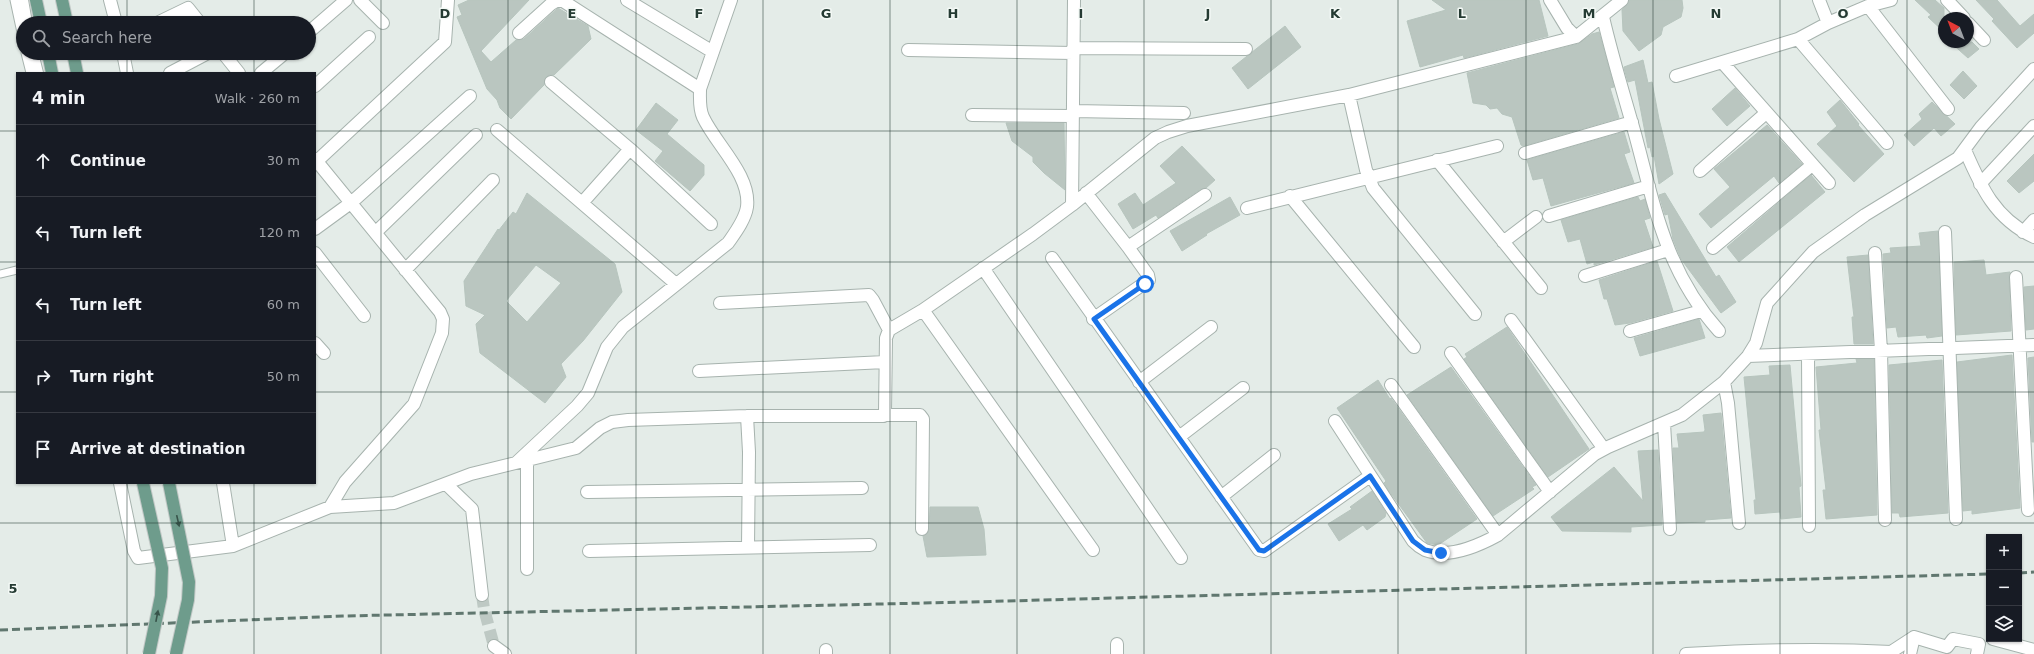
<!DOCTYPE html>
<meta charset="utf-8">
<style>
:root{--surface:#171b24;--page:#242831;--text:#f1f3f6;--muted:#9ea1a6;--line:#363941}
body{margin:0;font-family:"DejaVu Sans",sans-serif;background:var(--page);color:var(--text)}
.controls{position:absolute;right:12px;bottom:12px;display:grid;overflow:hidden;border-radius:0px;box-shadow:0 1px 3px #0004}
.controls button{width:36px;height:36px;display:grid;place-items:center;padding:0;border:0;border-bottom:1px solid var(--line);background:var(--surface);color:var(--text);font:20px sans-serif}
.compass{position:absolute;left:1938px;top:12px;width:36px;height:36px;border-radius:50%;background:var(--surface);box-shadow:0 1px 3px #0004;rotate:318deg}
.stop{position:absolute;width:12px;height:12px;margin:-9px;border:3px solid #1a73e8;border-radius:50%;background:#fff}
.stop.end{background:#1a73e8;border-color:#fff;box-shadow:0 1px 4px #0008}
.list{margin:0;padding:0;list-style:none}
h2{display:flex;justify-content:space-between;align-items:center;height:52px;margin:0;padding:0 16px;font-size:17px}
h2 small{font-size:13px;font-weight:400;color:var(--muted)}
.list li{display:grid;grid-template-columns:26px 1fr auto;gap:12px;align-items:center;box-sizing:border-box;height:72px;padding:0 16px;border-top:1px solid var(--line)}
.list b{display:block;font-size:15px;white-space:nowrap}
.list em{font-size:13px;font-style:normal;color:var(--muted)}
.icon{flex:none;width:22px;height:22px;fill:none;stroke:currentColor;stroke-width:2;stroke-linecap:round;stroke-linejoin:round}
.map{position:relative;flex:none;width:2034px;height:654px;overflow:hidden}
.search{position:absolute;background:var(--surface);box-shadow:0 1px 3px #0004;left:16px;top:16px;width:300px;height:44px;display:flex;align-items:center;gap:10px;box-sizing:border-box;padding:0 14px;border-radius:22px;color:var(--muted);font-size:15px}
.panel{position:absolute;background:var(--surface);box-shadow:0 1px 3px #0004;left:16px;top:72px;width:300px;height:412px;border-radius:0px}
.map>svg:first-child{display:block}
</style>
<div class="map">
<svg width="2034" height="654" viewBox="0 0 2034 654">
<rect width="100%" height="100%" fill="#e4ece8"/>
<path fill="#bac6c0" stroke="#b7c5be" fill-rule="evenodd" d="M469,0H529L481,51L491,62L516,40L524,39L558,8L588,26L591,39L554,75H549L546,77L544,85L511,119L500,108L497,100L487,89L457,17L462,15L458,5Z
M1432,0H1539L1548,36L1464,58L1463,55L1420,67L1407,21L1446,10Z
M1630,0H1682L1683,8L1681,17L1663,27L1661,35L1639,51L1623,31L1622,10Z
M1915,0H1935L1944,8V32L1928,17L1931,15Z
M1976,0H1997L2020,26L2034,14V33L2017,48L1992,21L1994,19Z
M1285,26L1301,47L1248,89L1232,68Z
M1599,32L1614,87L1610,88L1619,118L1523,146L1521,145L1512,117L1502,114L1497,108L1490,109L1486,105L1473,103L1467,73L1578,44L1592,34Z
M1950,42H1972L1979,49L1968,58Z
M1643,60L1648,83L1652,82L1659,119L1673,174L1659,184L1654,156L1652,157L1650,147L1648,148L1635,80L1628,82L1624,68V67Z
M1963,71L1977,86L1964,99L1950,85Z
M1735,88L1750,106L1727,126L1712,109Z
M1840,100L1859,124L1858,125L1884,154L1854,182L1817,144L1837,126L1827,112Z
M1932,102L1955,124L1941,136L1934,128L1914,146L1904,135L1922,119L1919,114Z
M656,103L678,120L667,134L704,165V175L690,191L655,161L663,151L636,130Z
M1006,123H1064L1065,190L1044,173L1033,162V157L1012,141Z
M1767,125L1802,164L1779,183L1774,176L1711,228L1699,214L1730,187L1714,169Z
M1624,132L1630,152L1624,154L1634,183L1551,206L1543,178L1533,180L1527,160Z
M1182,146L1215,180L1206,188L1201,189L1158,218L1156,215L1133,229L1118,204L1135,193L1143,205L1176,183L1160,166Z
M2034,154V181L2019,193L2007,181Z
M1811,175L1825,192L1739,262L1727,247Z
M527,193L615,264L622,292L583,341L561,364L566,377L545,403L480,353L476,324L485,315L466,306L464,281L498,229L499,230L513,212L516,214ZM536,265L561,283L527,322L506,301Z
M1665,193L1716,277L1719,275L1736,302L1721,313L1681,259L1673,239L1668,214L1665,215L1659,195Z
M1230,197L1240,215L1206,234L1207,235L1182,251L1170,231Z
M1638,197L1640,201L1645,199L1650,218L1644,220L1653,247L1594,265V262L1587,264L1580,239L1568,242L1561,220Z
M1938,231L1942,336L1927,338L1926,335L1898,337L1896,327L1887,328L1883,254L1891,253L1890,248L1921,246L1919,233Z
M1868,255L1873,344H1854L1852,317H1854L1847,257Z
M1984,260L1986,275L2010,272L2009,277L2011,331L1956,335L1954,262Z
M1657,261L1673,311L1630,323L1615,325L1607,299H1604L1599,280Z
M2034,286V329L2026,330L2024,287Z
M1699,319L1705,338L1640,356L1634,338Z
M1507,327L1589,449L1548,477L1464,359L1467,357L1465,354Z
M2012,355L2020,508L1972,514V510L1963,511L1957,362Z
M2034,357V442H2032L2028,358Z
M1856,359H1874L1877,515L1826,519L1823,490H1826L1819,430H1821L1816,367L1857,363Z
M1942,360L1948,513L1900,517L1899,513H1892L1889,365Z
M1790,365L1801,486L1799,487L1801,517L1781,519L1780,512L1755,514L1754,500H1756L1744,377L1770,375L1769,366Z
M1451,367L1536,485L1532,487L1534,489L1493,516L1407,395Z
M1378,380L1390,399L1391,398L1477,519L1438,545L1427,543L1419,532L1389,491L1384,483L1386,481L1337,408Z
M1721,413L1731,518L1705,520V522L1677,523L1673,448H1679L1677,434L1704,432L1705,430L1703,415Z
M1658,450L1662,525L1631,527V532L1562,531L1551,517L1614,467L1643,501L1638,451Z
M1372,491L1386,513L1385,517L1367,530L1363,525L1339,541L1328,524L1352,509L1350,507Z
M930,507H978L984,529L986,555L927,557L923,536L928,533L929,529Z"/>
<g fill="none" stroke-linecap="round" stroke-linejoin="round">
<path stroke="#bec9c4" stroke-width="12" stroke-dasharray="12 6" stroke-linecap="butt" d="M482,595L484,609L494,646"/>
<defs>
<path id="service" d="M14,0L23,42
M25,53L30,73
M0,274L17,270"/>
<path id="minor" d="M22,0L26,23
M110,0L116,23
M360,0L383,23
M627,0L713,52
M1550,0L1567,28L1576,37
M1819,0L1828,23
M1947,0L1964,18
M1868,6L1948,109
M1603,17C1612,56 1624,95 1635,134C1655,208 1666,272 1719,331
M157,23L188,8L200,23
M1968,23L1984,40
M309,32L346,0
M519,33L551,4L556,1H563L700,89
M1798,39L1887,143
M1073,48L1246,49
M908,50L1073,53
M32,53L37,73
M123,53L127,73
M223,53L239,73
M1722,62L1829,183
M170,73L208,53
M261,73L285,53
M1676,76L1798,39L1828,23L1868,6L1891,0
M551,82L630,149L711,224
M315,86L369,37
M1349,95L1366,170L1373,188L1475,314
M1073,111L1184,113
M972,115L1073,116
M497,130L676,284
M1965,150C1981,187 1995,219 2034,237
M1525,153L1632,122
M315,159L440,312L443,319L442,333L414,404L345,482L330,507
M1437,160L1541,288
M317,161L445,42L448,0
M1700,171L1766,113
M1980,184L2034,126
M1086,193L1128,247L1205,195
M1290,196L1414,347
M582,203L630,149
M1072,205L1074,0
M1247,208L1497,146
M1549,216L1649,186
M315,229L352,202L470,96
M376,232L476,135
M1945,232L1956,519
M2023,232L2034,220
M1503,242L1536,217
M1713,248L1812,165
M315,253L364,316
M1875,253L1881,351L1885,520
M1052,258L1259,550L1264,551L1370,476
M983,268L1181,558
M405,270L493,180
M1585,276L1668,250
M2016,277L2028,510
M720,303L869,295L873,300L889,330
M923,310L1093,550
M1093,319L1149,280L1148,275L1128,247
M1511,320L1604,449
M1630,331L1701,311
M315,343L324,353
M1451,353L1550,492
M1808,354L1809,526
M1748,356L2034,345
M699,371L885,362
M1139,382L1211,327
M1724,382L1728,403L1739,523
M1391,385L1498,535
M885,415H920L923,419L922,529
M747,416L749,452L748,547
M1335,421L1413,541C1416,544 1421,548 1425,550C1448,559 1478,546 1498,535L1595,454L1608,447L1682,415L1724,382L1748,356L1756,343L1767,303L1813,252L1865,215L1958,158L1981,127L2034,69
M1664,423L1670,529
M1179,437L1243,388
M527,460V569
M517,462L577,406L588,393L607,347L623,327L728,243C735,233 745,220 747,207C751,175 716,145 703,117C699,109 700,98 700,89L731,0
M120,483L134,551L138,558L233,546
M223,483L233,546L330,507L394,503L471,474L576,448L600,428L612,422L628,420L747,416H883L885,412L886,338L889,330L923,310L1033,234L1072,205L1155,138L1168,132L1187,126L1349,95L1576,37L1622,0
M446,484L472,509L482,595
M587,492L862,488
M1221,497L1274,455
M589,551L870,545
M1993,639L2034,650
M1117,644V654
M494,646L505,654
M826,650V654
M1891,652L1914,637L1947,647L1953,639L1979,644L1977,654
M1686,654C1754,650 1822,648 1891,652L1889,654
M1910,654L1914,637"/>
<path id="primary" d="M36,0L41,23
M62,0L67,23
M48,53L52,73
M73,53L77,73"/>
</defs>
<use href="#service" stroke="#a7b3ae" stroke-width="9"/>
<use href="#minor" stroke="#a7b3ae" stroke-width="14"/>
<use href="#primary" stroke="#c2c8c6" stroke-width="14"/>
<use href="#service" stroke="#fff" stroke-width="7"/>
<use href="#minor" stroke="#fff" stroke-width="12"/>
<use href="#primary" stroke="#6e9c8c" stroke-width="12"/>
<path stroke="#60776f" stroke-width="3" stroke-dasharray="8 4" stroke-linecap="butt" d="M2019,573L2034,572
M0,630L343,616L970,602L1989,574"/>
<defs>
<path id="primary-bridge" d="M143,483L162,568L161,596L149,654
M169,483L189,582L188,600L176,654"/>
</defs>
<use href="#primary-bridge" stroke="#c2c8c6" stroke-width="14" stroke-linecap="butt"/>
<use href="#primary-bridge" stroke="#6e9c8c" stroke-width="12"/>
</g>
<defs><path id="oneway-solid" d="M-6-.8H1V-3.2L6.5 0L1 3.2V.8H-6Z"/></defs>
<g fill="#375349">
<use href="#oneway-solid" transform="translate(178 521) rotate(77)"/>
<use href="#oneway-solid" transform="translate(157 616) rotate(-79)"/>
</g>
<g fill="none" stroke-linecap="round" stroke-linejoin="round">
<path stroke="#1a73e8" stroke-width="5" d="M1145,284L1094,319L1259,550L1264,551L1370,476L1413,541L1425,550L1441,553"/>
</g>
<path fill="none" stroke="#253b33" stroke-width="1" stroke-opacity="0.55" d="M127,0V23M254,0V23M381,0V654M508,0V654M636,0V654M763,0V654M890,0V654M1017,0V654M1144,0V654M1271,0V654M1398,0V654M1526,0V654M1653,0V654M1780,0V654M1907,0V654M127,53V73M254,53V73M0,131H17M315,131H2034M0,262H17M315,262H2034M0,392H17M315,392H2034M127,483V654M254,483V654M0,523H2034"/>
<g font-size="13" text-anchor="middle" font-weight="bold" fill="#253b33" stroke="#f4f9f6" stroke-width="3" stroke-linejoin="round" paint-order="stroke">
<text x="445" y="18">D</text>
<text x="572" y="18">E</text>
<text x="699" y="18">F</text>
<text x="826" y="18">G</text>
<text x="953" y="18">H</text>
<text x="1081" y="18">I</text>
<text x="1208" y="18">J</text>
<text x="1335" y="18">K</text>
<text x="1462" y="18">L</text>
<text x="1589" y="18">M</text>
<text x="1716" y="18">N</text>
<text x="1843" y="18">O</text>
<text x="13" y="593">5</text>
</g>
</svg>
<div class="controls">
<button>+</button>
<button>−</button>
<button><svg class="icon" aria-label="layers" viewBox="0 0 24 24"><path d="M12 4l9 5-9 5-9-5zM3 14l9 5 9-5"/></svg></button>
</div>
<svg class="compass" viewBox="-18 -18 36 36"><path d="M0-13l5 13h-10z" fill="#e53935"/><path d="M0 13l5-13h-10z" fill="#9ea1a6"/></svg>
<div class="stop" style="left:1145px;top:284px"></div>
<div class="stop end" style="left:1441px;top:553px"></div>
<div class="search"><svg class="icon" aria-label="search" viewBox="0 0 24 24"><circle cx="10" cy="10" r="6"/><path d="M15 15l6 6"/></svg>Search here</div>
<section class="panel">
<h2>4 min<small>Walk · 260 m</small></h2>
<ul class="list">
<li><svg class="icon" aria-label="ahead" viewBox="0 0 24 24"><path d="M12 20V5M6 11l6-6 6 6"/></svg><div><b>Continue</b></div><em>30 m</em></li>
<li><svg class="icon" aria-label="left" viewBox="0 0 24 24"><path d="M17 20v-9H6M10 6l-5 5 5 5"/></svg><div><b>Turn left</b></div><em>120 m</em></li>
<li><svg class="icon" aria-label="left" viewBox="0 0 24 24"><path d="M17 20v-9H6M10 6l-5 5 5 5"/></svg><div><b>Turn left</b></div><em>60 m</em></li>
<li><svg class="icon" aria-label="right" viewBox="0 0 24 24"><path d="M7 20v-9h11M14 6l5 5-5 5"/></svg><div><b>Turn right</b></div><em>50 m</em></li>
<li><svg class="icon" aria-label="arrive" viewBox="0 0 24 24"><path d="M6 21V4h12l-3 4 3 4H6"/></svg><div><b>Arrive at destination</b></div></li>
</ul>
</section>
</div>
